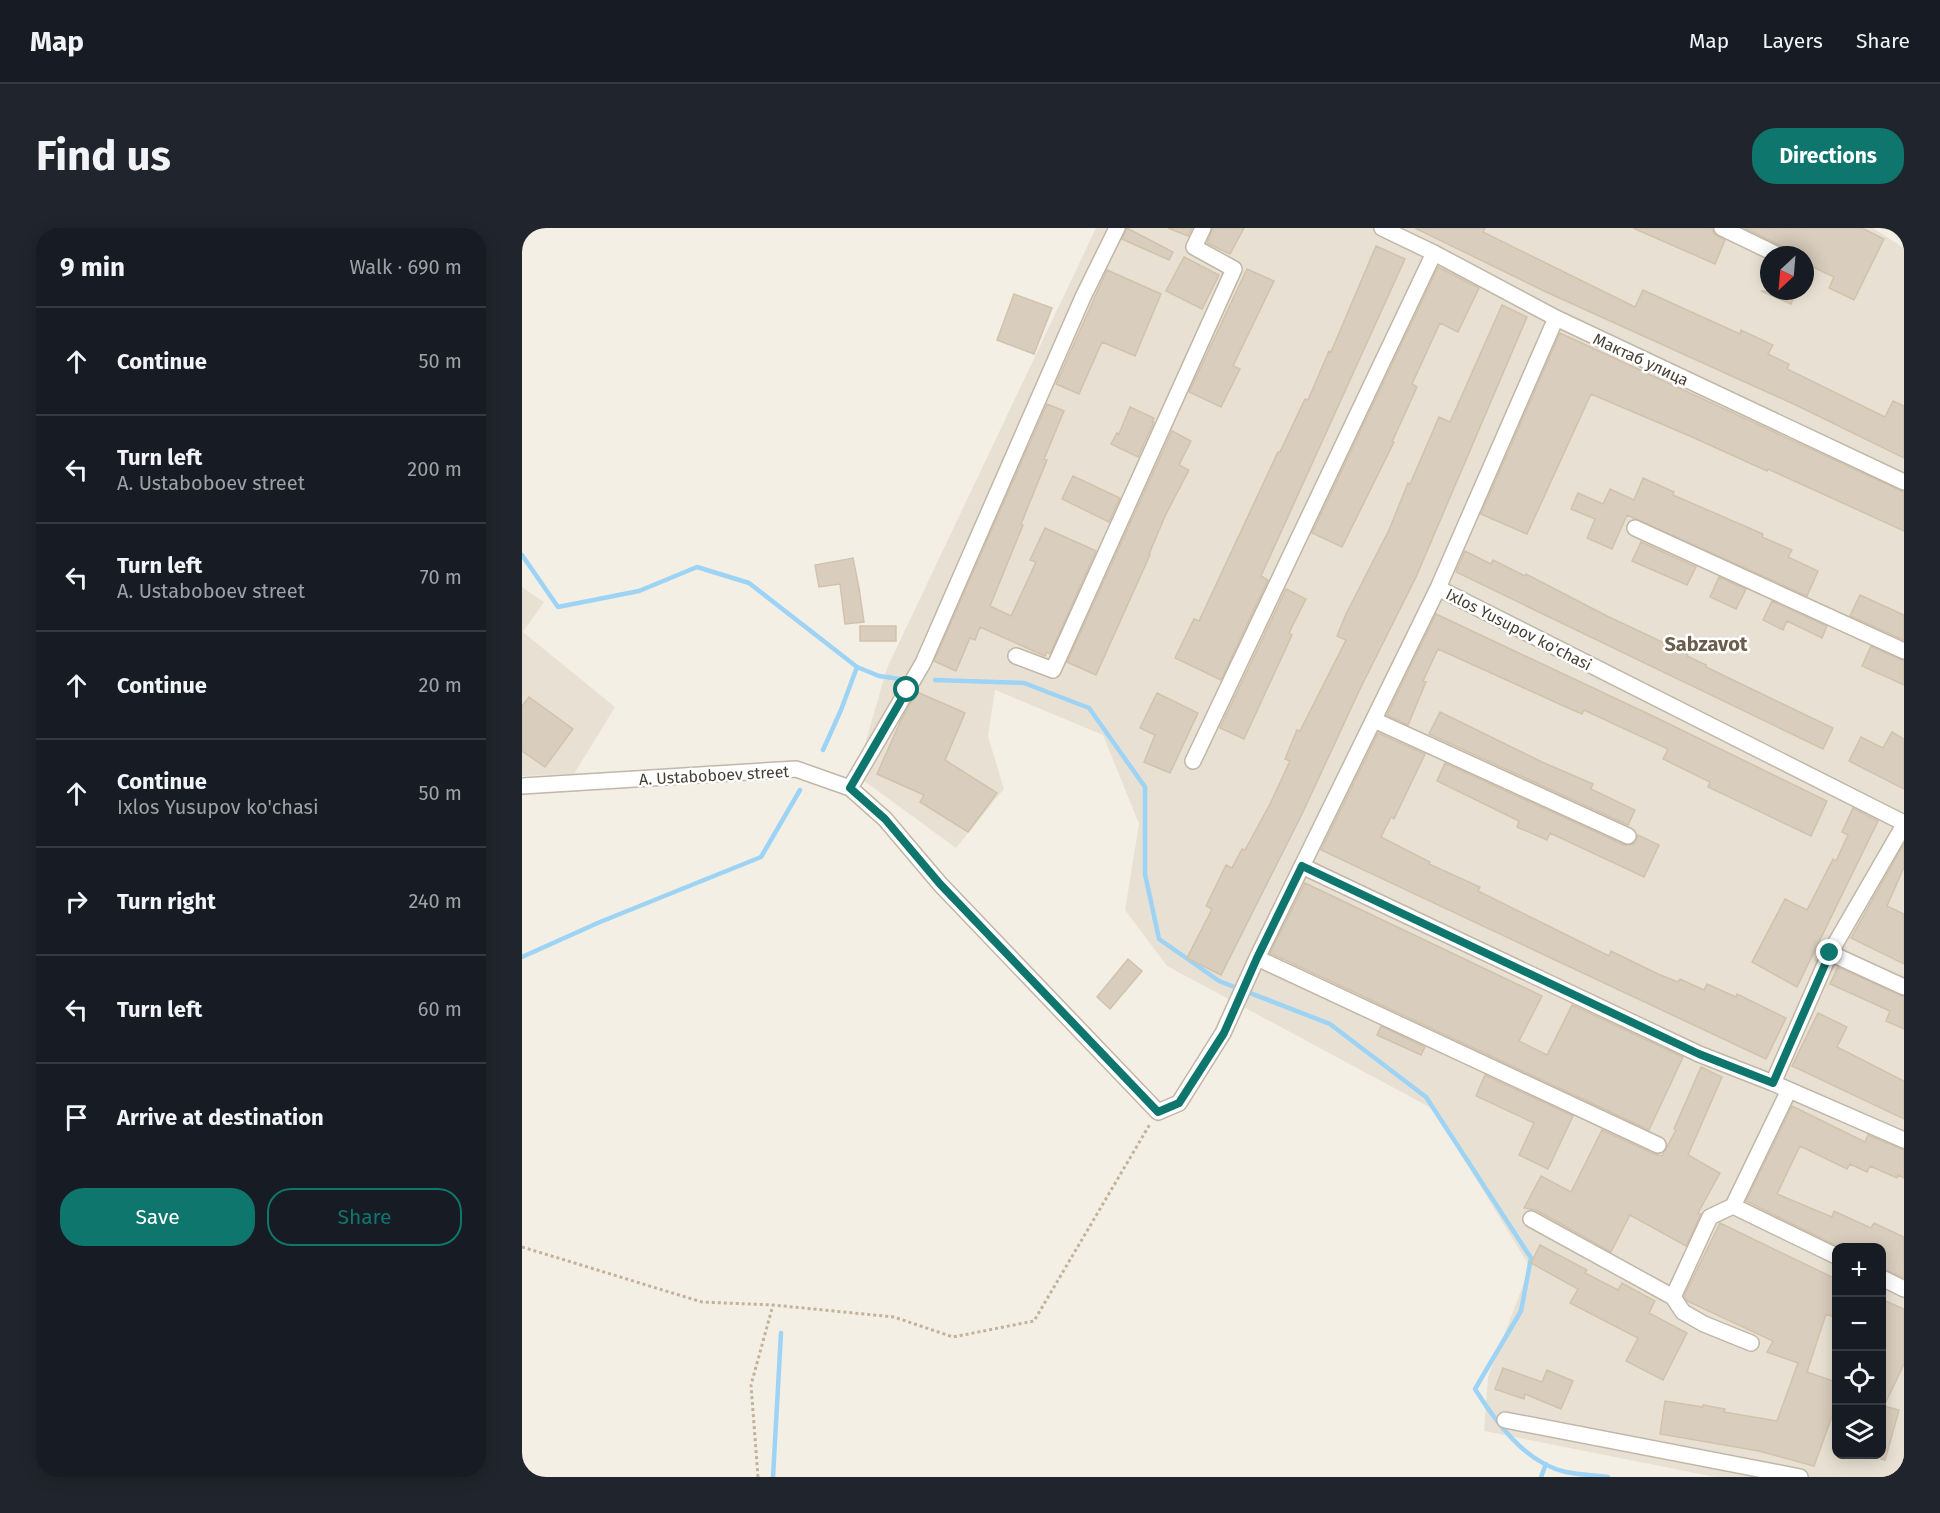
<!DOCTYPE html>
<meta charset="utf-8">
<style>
:root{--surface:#171b24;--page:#20242c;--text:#f1f3f6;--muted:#9ea1a6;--line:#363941;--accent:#0f766e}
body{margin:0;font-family:"Fira Sans",sans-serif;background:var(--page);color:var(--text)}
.controls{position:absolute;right:18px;bottom:18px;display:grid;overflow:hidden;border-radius:12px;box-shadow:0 3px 15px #0003}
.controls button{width:54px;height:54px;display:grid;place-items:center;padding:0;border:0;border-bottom:2px solid var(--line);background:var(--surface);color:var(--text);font:30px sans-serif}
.compass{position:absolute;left:1238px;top:18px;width:54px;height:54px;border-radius:50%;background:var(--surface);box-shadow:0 3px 15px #0003;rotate:206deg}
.stop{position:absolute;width:18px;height:18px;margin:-14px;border:4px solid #0f766e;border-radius:50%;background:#fff}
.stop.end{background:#0f766e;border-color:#fff;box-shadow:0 2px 6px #0008}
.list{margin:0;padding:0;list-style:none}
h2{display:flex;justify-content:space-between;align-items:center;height:78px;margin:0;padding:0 24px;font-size:26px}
h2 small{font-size:20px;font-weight:400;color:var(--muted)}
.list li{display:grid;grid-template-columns:39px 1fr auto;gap:18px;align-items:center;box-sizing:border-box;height:108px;padding:0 24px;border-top:2px solid var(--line)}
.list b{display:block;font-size:22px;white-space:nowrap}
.list p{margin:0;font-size:20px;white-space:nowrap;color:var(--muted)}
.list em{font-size:20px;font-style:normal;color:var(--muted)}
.actions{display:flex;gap:12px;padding:18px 24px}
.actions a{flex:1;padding:14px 0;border:2px solid var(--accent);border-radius:24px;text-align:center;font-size:21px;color:var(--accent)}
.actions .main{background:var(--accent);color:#fff}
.icon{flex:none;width:33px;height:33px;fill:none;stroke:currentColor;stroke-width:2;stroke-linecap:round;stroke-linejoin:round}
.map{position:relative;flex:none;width:1382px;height:1249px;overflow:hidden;border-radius:24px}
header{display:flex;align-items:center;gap:36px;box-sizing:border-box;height:84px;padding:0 30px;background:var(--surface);border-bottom:2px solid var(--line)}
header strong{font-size:28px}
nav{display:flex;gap:33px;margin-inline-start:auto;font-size:21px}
.intro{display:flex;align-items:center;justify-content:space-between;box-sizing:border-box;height:144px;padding:0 36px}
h1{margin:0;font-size:42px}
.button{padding:15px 27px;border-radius:24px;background:var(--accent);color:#fff;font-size:21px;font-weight:700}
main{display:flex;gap:36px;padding:0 36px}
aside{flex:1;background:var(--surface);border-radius:24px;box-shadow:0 3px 15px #0003}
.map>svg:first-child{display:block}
</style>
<header>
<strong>Map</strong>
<nav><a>Map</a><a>Layers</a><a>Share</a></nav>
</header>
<div class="intro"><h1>Find us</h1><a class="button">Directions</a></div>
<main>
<aside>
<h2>9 min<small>Walk · 690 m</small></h2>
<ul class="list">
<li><svg class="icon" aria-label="ahead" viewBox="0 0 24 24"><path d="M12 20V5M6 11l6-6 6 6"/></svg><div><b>Continue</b></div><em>50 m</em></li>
<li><svg class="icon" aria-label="left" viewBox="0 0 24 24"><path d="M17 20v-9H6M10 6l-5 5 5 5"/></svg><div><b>Turn left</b><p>A. Ustaboboev street</p></div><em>200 m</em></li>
<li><svg class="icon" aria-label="left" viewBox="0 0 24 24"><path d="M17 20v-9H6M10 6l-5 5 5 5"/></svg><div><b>Turn left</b><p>A. Ustaboboev street</p></div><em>70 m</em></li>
<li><svg class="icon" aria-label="ahead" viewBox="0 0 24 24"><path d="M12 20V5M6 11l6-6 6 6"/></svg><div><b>Continue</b></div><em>20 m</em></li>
<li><svg class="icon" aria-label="ahead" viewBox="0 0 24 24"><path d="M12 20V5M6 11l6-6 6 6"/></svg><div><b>Continue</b><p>Ixlos Yusupov ko'chasi</p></div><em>50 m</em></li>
<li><svg class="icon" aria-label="right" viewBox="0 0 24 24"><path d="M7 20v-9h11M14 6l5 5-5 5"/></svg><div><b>Turn right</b></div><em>240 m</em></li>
<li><svg class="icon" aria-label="left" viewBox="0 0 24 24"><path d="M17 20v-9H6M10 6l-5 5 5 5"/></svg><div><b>Turn left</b></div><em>60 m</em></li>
<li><svg class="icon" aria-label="arrive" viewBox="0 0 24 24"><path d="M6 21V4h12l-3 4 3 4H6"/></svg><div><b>Arrive at destination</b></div></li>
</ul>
<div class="actions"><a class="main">Save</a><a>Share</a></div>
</aside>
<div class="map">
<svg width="1382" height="1249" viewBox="0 0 1382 1249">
<rect width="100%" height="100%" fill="#f4efe5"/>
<path fill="#e8e1d3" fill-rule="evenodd" d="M574,0H1351L1382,20V1249H1193L962,1203L966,1149L1008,1039L911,881L645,738L603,682L617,596L581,507L473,462L466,508L482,561L434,620L334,547L365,440ZM1247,27H1283V63H1247ZM1314,1020H1360V1226H1314Z
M0,359L22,374L1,404L93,479L52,546L0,548Z"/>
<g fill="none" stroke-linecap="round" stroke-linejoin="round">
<path stroke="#9dd3f5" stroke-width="4.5" d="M1371,0L1382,7
M0,327L36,379L117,363L175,339L227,355L335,439L357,448L378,451
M413,452L502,455L567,480L623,559V646L637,711L697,753L808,796L904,869L1009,1030L999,1083L953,1161C974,1194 1003,1235 1044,1244C1058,1247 1072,1247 1086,1249
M301,522L319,482L335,439
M0,729L78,694L239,629L278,562
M251,1249L259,1105
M1019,1249L1024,1236"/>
</g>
<path fill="#d9cdbd" stroke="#d2c2ac" stroke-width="1.5" d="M605,0L651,24L647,32L600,11Z
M646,0H670L666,8Z
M691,0H722L708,26L685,15Z
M893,0H963L961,4L1113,79L1121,62L1218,106L1219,102L1251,117L1246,126L1267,136L1265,141L1363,189L1371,173L1382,178V230L1278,179L1022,63Z
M1111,0H1190L1192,6L1203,12L1193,36Z
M1222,0H1340L1362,11L1332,72L1307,60L1312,49L1283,35V27H1267L1260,18Z
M854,18L883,31L739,348L746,352L699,452L653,430L672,391L677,393L756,224H758L783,171L786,172L807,123L809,124Z
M662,29L697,47L680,81L644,63Z
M916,39L957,60L936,104L918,95L890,156L895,159L870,214H872L820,319L790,305Z
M725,41L752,53L711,138L718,141L699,179L667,164Z
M585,42L639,66L613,128L580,114L557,166L534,156Z
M1239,63H1275L1269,76Z
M492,66L530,80L512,126L475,112Z
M980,77L1005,89L894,349L838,461L780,586L699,747L665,730L690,681L684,678L704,637L710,640L720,621L723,622L748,576L768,533L763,531L775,502L778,503L824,412L815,408L824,386L867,302L886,255L888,256L917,189L928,194Z
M1038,105L1382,264V303L1246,241L1245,243L1170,209L1069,166L1005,306L959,286Z
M525,176L542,183L522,231L525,232L499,296L501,297L468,378L489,388L514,334L508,332L523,300L574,323L528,426L525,424L523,428L458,399L453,412L448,410L434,443L412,433Z
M608,179L632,190L630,194H632L616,229L589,216L595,205L597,206Z
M650,203L669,213L657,237L667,242L644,286L627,326L628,327L574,447L545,434Z
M551,248L598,270L587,294L540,271Z
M1121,250L1152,264L1151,267L1241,306L1240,309L1270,322L1266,329L1296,343L1285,368L1105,287L1090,321L1065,310L1073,291L1049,281L1056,265L1081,276L1088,261L1112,272Z
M1119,314L1174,339L1165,357L1110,333Z
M943,323L969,336L971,332L1003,348L1004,346L1085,388L1166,426L1165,428L1184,437V439L1311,500L1301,521L934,344Z
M331,330L337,360L342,394L323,396L318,356L297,359L293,337Z
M1197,349L1224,361L1214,381L1188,369Z
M764,361L784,371L767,405L770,407L722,511L698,500Z
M1338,367L1382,387V412L1328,388Z
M1250,373L1305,398L1300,410L1265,393L1261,402L1241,392Z
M914,386L1135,490L1305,573L1289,608L1186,559L1188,554L1141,531L1146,521L1062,482L1060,486L1044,479L916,421L901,453L904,454L886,497L865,487Z
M338,398H374V413H338Z
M1349,418L1382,433V457L1340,438Z
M395,464L443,485L423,532L475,565L446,604L398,574L402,567L355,546L379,492Z
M635,465L676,485L648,545L622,534L633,507L618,500Z
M7,469L51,501L23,539L0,523V478Z
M918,484L1020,534L1071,556L1069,561L1113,582L1106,597L907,506Z
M1370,504L1382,511V561L1327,533L1339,509L1361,520Z
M856,505L903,526L872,591L869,589L859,609L908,634L907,636L958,659L956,663L1087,728L1089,723L1136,746L1156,754L1158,751L1182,762L1185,756L1214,769L1215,766L1264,790L1244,831L799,622Z
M923,535L1102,617L1112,616L1116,607L1137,617L1122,649L1028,605L1025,612L995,599L997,593L915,553Z
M1331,580L1356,593L1275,759L1230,734L1263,671L1285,682L1311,631L1314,633L1326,607L1320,604Z
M1382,616V639L1365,678L1382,686V736L1329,710Z
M783,655L1020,768L997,813L1025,827L1050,777L1161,829L1127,902L748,725Z
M606,731L620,743L588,781L575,769Z
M1316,739L1382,769V801L1364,793L1368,783L1308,756Z
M1296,785L1325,799L1315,819L1382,853V891L1270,838Z
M859,798L903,819L899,827L855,807Z
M1179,839L1200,849L1166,927L1198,945L1176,985L1179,986L1164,1018L1108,987L1089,1024L1014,982L1002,980L1019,948L1049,964L1080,902L1132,926L1140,928L1154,902L1152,901Z
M963,847L1051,888L1026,941L997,927L1012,895L954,868Z
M1270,878L1343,914L1346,907L1382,922V950L1376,947L1375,950L1348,938L1345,944L1328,936L1325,941L1278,918L1255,966L1310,989L1312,983L1349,1000L1352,995L1382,1009V1050L1359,1040V1020H1319L1224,973Z
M1198,995L1314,1051V1090L1304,1086L1285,1144L1314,1154V1177L1292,1238L1237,1223L1138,1206L1143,1173L1181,1179V1177L1203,1181L1202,1184L1255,1193L1276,1135L1245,1124L1251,1113L1165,1073L1162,1068Z
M1018,1017L1065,1042L1063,1045L1096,1062L1100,1055L1133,1073L1127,1085L1165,1105L1141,1152L1104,1133L1116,1110L1048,1075L1056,1061L1009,1035Z
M1359,1071L1382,1081V1136L1362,1178L1377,1182L1363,1232L1359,1231Z
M981,1140L1020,1154L1025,1142L1051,1153L1039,1181L1003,1166L1002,1171L973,1161Z"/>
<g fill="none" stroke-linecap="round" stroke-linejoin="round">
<defs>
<path id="street" d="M860,0L912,25L1034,90L1382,254
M1200,0L1256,27
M1113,300L1382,423
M916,360L1034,90
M494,428L531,442L712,41L672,19L681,0
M852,492L1106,608
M671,533L912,25
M0,558L274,541L328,560L363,591L418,656L636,884L657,875L701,805L735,730L916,360L1382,595
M328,560L401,435L561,69L595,0
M780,638L1177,826L1251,855L1382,912
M1308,725L1382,759
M735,730L1136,917
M1251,855L1308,725L1382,597
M1211,978L1314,1028
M1009,991L1151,1069
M1360,1050L1382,1061
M1229,1115L1182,1096L1161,1084L1151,1069L1188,989L1211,978L1267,862
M983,1192L1278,1249"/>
</defs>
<use href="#street" stroke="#c0b7a7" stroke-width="18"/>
<path stroke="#c3b297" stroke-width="3" stroke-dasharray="3 3" stroke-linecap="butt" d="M0,1019L180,1074L251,1077L372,1089L431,1109L512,1093L628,896
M0,1239L13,1249
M236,1249L229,1157L251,1077"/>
<use href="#street" stroke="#fff" stroke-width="15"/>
</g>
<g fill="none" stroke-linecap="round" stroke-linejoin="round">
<path stroke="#0f766e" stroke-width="8" d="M385,462L328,560L363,591L418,656L636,884L657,875L702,805L735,730L780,638L1177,826L1251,855L1308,725"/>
</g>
<g text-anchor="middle" stroke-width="5" stroke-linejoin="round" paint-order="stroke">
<g font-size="16" fill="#473f34" stroke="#fff">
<text transform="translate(1119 131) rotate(25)" y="6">Мактаб улица</text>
<text transform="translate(997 401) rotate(27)" y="6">Ixlos Yusupov ko'chasi</text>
<text transform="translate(192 547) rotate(-3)" y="6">A. Ustaboboev street</text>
</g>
<g font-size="20" font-weight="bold" fill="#6a5d4b" stroke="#fff">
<text x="1184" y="423">Sabzavot</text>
</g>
</g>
</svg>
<div class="controls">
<button>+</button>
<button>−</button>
<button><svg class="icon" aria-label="locate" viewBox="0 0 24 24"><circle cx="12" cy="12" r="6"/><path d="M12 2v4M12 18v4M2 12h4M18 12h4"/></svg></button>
<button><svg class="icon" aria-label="layers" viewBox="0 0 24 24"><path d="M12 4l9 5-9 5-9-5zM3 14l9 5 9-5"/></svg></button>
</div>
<svg class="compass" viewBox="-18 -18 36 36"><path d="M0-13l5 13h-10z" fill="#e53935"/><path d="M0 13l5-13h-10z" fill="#9ea1a6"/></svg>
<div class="stop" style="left:385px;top:462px"></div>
<div class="stop end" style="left:1308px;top:725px"></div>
</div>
</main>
